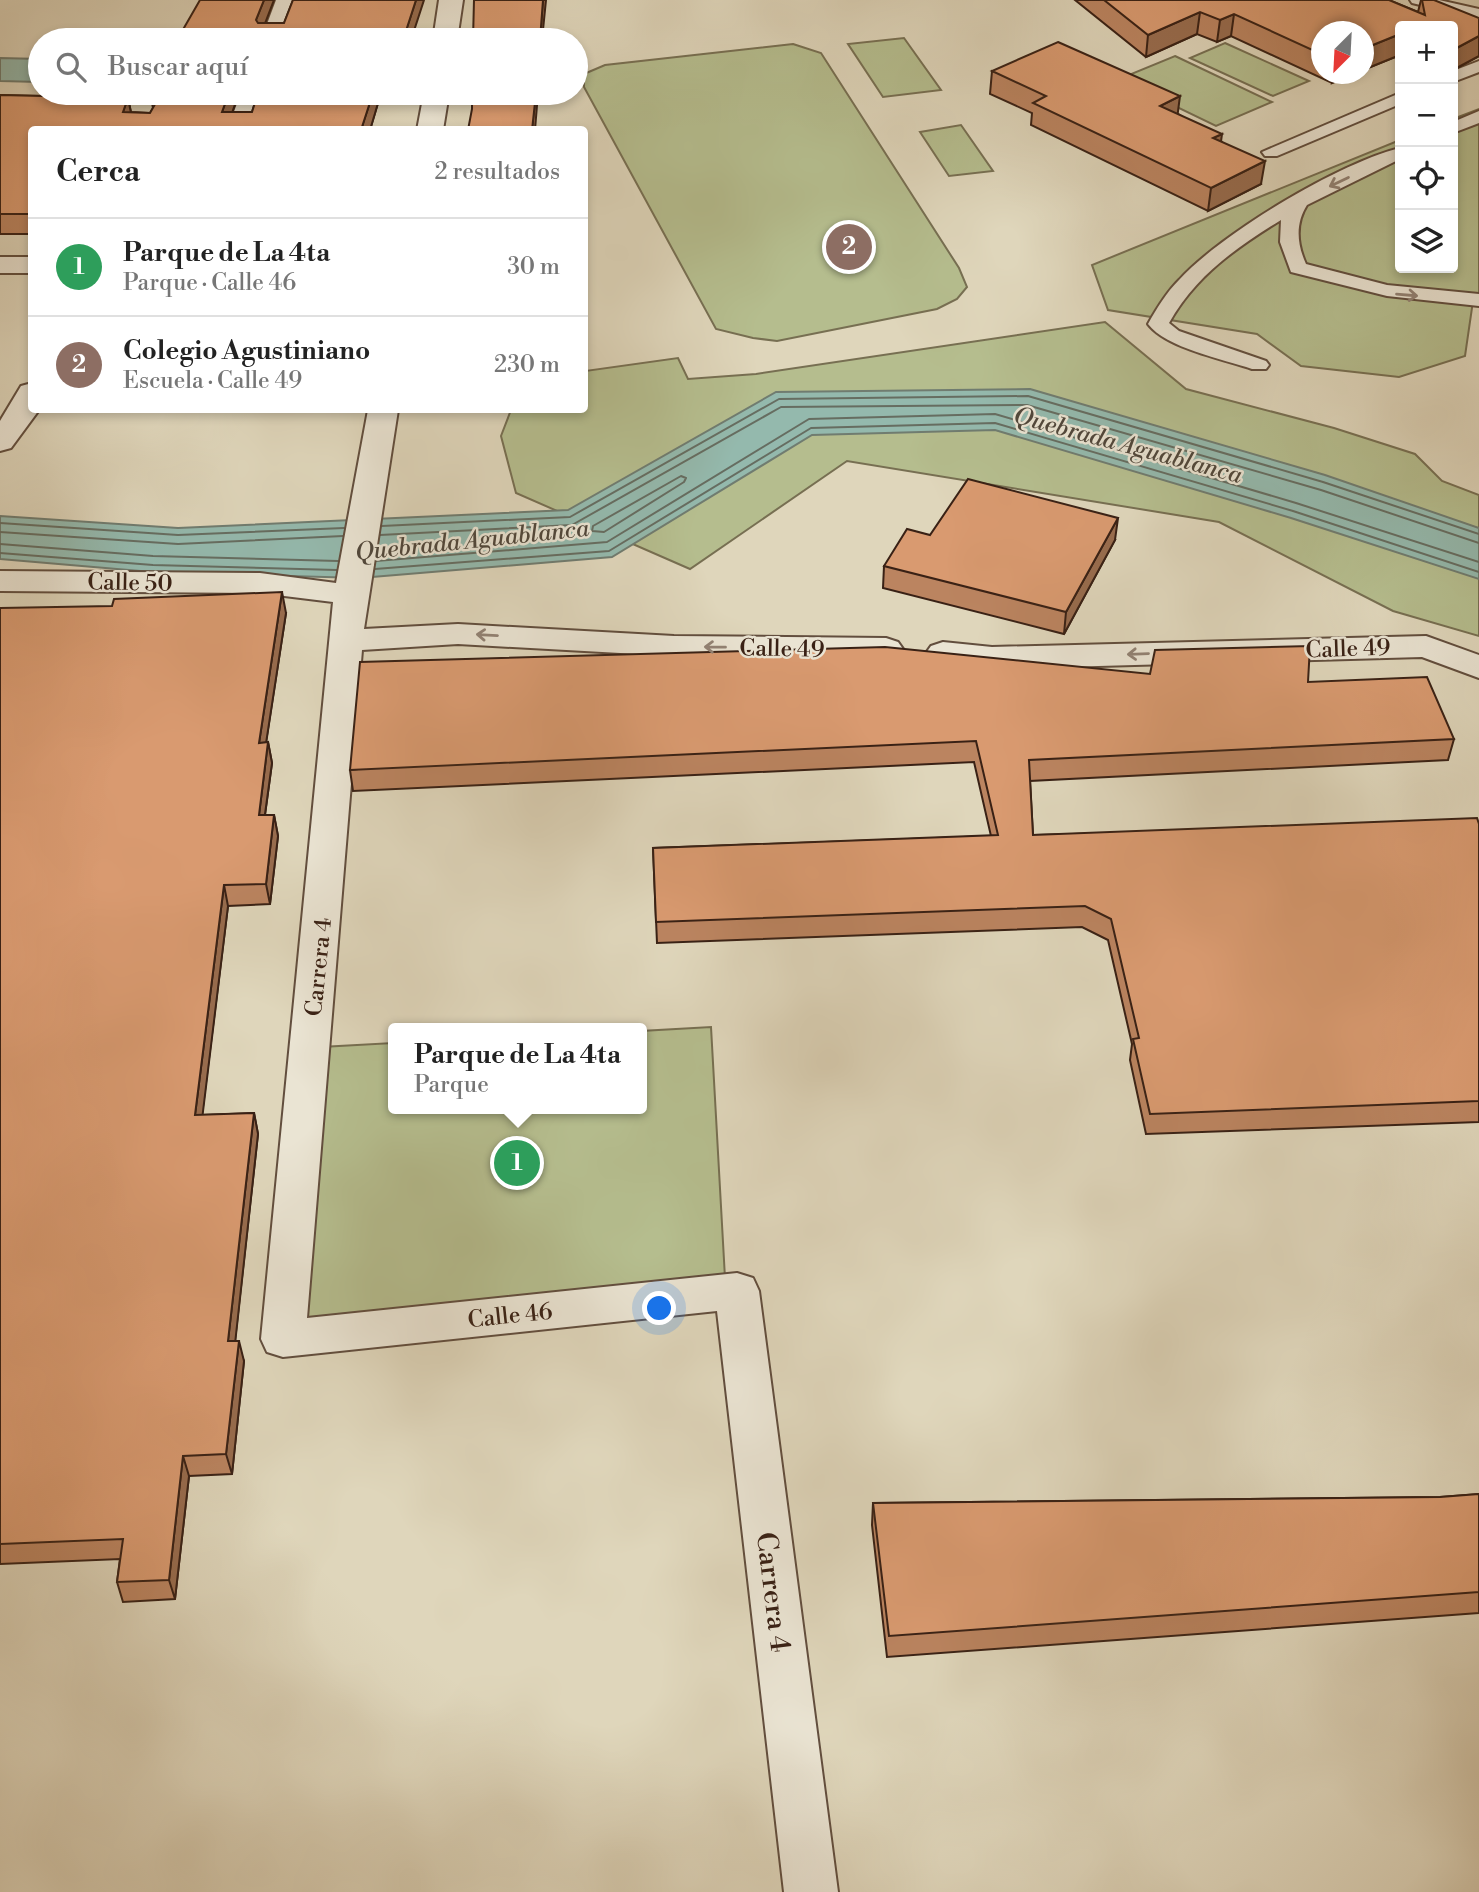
<!DOCTYPE html>
<html lang="es">
<meta charset="utf-8">
<style>
:root{--surface:#fff;--page:#f6f6f6;--text:#222;--muted:#767676;--line:#e0e0e0;--accent:#8f2418}
body{margin:0;font-family:"Libre Bodoni",serif;background:var(--page);color:var(--text)}
.controls{position:absolute;right:21px;top:21px;display:grid;overflow:hidden;border-radius:7px;box-shadow:0 4px 10px #0003}
.controls button{width:63px;height:63px;display:grid;place-items:center;padding:0;border:0;border-bottom:2px solid var(--line);background:var(--surface);color:var(--text);font:35px sans-serif}
.compass{position:absolute;left:1311px;top:21px;width:63px;height:63px;border-radius:50%;background:var(--surface);box-shadow:0 4px 10px #0003;rotate:204deg}
.you{position:absolute;left:660px;top:1309px;width:24px;height:24px;margin:-18px;border:5px solid #fff;border-radius:50%;background:#1a73e8;box-shadow:0 0 0 10px #1a73e833}
.badge{display:grid;place-items:center;width:46px;height:46px;border-radius:50%;background:var(--accent);color:#fff;font-size:23px;font-weight:700}
.pin{position:absolute;translate:-50% -50%;border:4px solid #fff;box-shadow:0 2px 7px #0006}
.popup{position:absolute;left:388px;top:1023px;width:259px;height:91px;box-sizing:border-box;display:grid;place-content:center;border-radius:7px;background:var(--surface);filter:drop-shadow(0 2px 5px #0005);font-size:23px;white-space:nowrap;color:var(--muted)}
.popup b{font-size:26px;color:var(--text)}
.popup::after{content:'';position:absolute;left:50%;top:100%;margin-left:-14px;border:14px solid transparent;border-top-color:var(--surface)}
.list{margin:0;padding:0;list-style:none}
h2{display:flex;justify-content:space-between;align-items:center;height:91px;margin:0;padding:0 28px;font-size:30px}
h2 small{font-size:23px;font-weight:400;color:var(--muted)}
.list li{display:grid;grid-template-columns:46px 1fr auto;gap:21px;align-items:center;box-sizing:border-box;height:98px;padding:0 28px;border-top:2px solid var(--line)}
.list b{display:block;font-size:26px;white-space:nowrap}
.list p{margin:0;font-size:23px;white-space:nowrap;color:var(--muted)}
.list em{font-size:23px;font-style:normal;color:var(--muted)}
.icon{flex:none;width:38px;height:38px;fill:none;stroke:currentColor;stroke-width:2;stroke-linecap:round;stroke-linejoin:round}
.map{position:relative;flex:none;width:1479px;height:1892px;overflow:hidden}
.search{position:absolute;background:var(--surface);box-shadow:0 4px 10px #0003;left:28px;top:28px;width:560px;height:77px;display:flex;align-items:center;gap:18px;box-sizing:border-box;padding:0 24px;border-radius:38px;color:var(--muted);font-size:26px}
.panel{position:absolute;background:var(--surface);box-shadow:0 4px 10px #0003;left:28px;top:126px;width:560px;height:287px;border-radius:7px}
.map>svg:first-child{display:block}
</style>
<div class="map">
<svg width="1479" height="1892" viewBox="0 0 1479 1892">
<rect width="100%" height="100%" fill="#dfd6bb"/>
<filter id="stains"><feTurbulence type="fractalNoise" baseFrequency=".00286" numOctaves="4"/><feColorMatrix values="0 0 0 0 .2 0 0 0 0 .09 0 0 0 0 .02 0 0 0 .5 -.17"/></filter>
<radialGradient id="worn" r=".72"><stop offset=".6" stop-color="#630" stop-opacity="0"/><stop offset="1" stop-color="#630" stop-opacity=".3"/></radialGradient>
<path fill="#b5bd8e" stroke="#776f52" stroke-width="2" d="M904,38L941,90L883,97L848,44Z
M1225,43L1309,81L1273,96L1190,58Z
M793,44L821,53L959,268L967,287L957,299L937,309L777,341L753,338L716,329L584,87V74L605,65Z
M1175,56L1272,102L1216,126L1119,79Z
M1479,109V293L1474,294L1465,356L1399,377L1301,366L1257,334L1108,310L1092,265L1400,140V268H1453V119Z
M961,125L993,171L949,176L920,132Z
M1105,322L1186,389L1334,428L1415,454L1442,481L1479,495V636L1393,611L1219,522L847,461L690,569L516,493L501,436L511,410H584L585,371L678,358L688,379L756,374Z
M711,1027L725,1278L306,1321L321,1047L393,1043V1109H641V1031Z"/>
<path fill="#94b9ad" stroke="#707c70" stroke-width="2" d="M0,58L40,59L39,82L0,81Z
M1030,389L1325,475L1479,528V579L1291,518L995,430L812,435L612,557L360,578L152,572L0,559V516L178,528L568,510L776,392Z"/>
<g fill="none" stroke-linecap="round" stroke-linejoin="round">
<path stroke="#666d61" stroke-width="2" d="M681,476L686,478L684,482L604,532L592,531L593,526Z
M0,523L178,535L344,528
M382,526L570,517L779,399L1028,396L1323,482L1479,534
M0,532L178,544L343,536
M380,535L572,525L781,407L1027,405L1321,490L1479,543
M0,544L153,556L338,561
M0,553L153,565L337,570
M376,561L607,542L809,419L995,414L1296,503L1479,562
M375,569L609,551L811,428L995,423L1293,511L1479,572"/>
<defs>
<path id="lane" d="M1410,0H1439L1479,9V19L1412,3Z
M1479,61V72L1453,82V71Z
M1400,93V104L1277,156H1265L1262,152Z
M1479,111V123L1453,133V122Z
M1400,148V159L1307,205C1295,224 1297,244 1306,264L1387,285L1479,294V306L1387,296L1291,272L1280,242L1281,220C1237,247 1195,276 1169,323L1179,331L1266,361L1269,365L1266,369H1252C1223,359 1166,348 1148,324C1157,308 1166,293 1179,280C1222,233 1339,163 1400,148Z"/>
<path id="street" d="M276,0H300L285,40H261Z
M439,0H463L457,40H433Z
M241,93H266L253,130H227Z
M424,93H449L443,130H417Z
M0,257H32V273H0Z
M32,383V410H39L11,448L0,451V421L21,386Z
M368,410H398L364,629L458,624L674,636L886,638L898,642L903,649L898,656L886,660L674,656L458,644L362,650L307,1318L737,1273L753,1278L759,1291L838,1892H784L717,1311L283,1357L267,1352L261,1339L333,602L260,593L0,591V571L260,573L336,583Z
M1426,636L1479,655V678L1422,657L992,669L931,660L926,653L931,646L943,642L992,647Z"/>
</defs>
<use href="#lane" stroke="#624e3e" stroke-width="4"/>
<use href="#street" stroke="#624e3e" stroke-width="4"/>
<use href="#lane" fill="#eae4d3" fill-rule="evenodd"/>
<use href="#street" fill="#eae4d3" fill-rule="evenodd"/>
</g>
<path fill="#bb8460" stroke="#392115" stroke-width="2" d="M293,0L411,40H177L265,23H284Z
M1075,0H1389L1418,12L1421,0H1434L1479,56L1453,70V26H1400V55L1363,70L1321,32V74H1354L1332,83L1231,36L1217,42L1197,34L1146,57Z
M992,71L1178,114L1221,141L1261,184L1208,211L1031,125L1032,113L990,94Z
M150,93H239L232,112H252L258,93H381L370,130H32V234H0V95L128,98L131,112L150,113L153,108Z
M930,535L1115,540L1064,634L883,588L884,566Z
M0,608L286,613L266,742H268L272,763L265,815H274L278,836L270,904L228,906L202,1115L254,1113L258,1134L235,1341L244,1361L232,1474L189,1476L175,1599L123,1602L117,1582L120,1559L0,1564Z
M1150,674L1454,739L1448,760L1030,781L1033,835L1479,824V1122L1146,1134L1130,1060L1132,1044L1108,940L1082,927L657,943L653,848L991,836L974,762L353,791L350,770Z
M1479,1494V1613L887,1657L872,1525L873,1503L1440,1497Z"/>
<path fill="#986c4e" stroke="#392115" stroke-width="2" d="M264,0H274L259,39L256,20Z
M416,0H424L411,40H404V37Z
M543,0H546L542,40H540Z
M1200,12L1197,34L1146,57L1148,35Z
M1234,14L1231,36L1217,42L1220,20Z
M1400,34V55L1363,70V49Z
M1479,36V56L1453,70V50Z
M1334,74H1354L1332,83Z
M229,93H239L226,130L222,112Z
M373,93H381L370,130H361Z
M536,93H538L535,130H532Z
M1180,96L1177,119L1160,106Z
M128,98L132,118L123,112Z
M1222,134L1219,156L1213,138Z
M1265,161L1261,184L1208,211L1211,188Z
M1118,518L1115,540L1064,634L1066,612Z
M282,592L286,613L263,763L259,743Z
M268,742L272,763L262,836L259,815Z
M274,815L278,836L270,904L266,884Z
M224,885L228,906L200,1136L195,1115Z
M254,1113L258,1134L233,1362L228,1341Z
M239,1341L244,1361L232,1474L226,1454Z
M183,1456L189,1476L175,1599L169,1580Z"/>
<path fill="#d99a70" stroke="#392115" stroke-width="2" d="M200,0H264L256,20L258,23H284L293,0H416L404,37H390L389,40H177Z
M474,0H543L540,40H473Z
M1104,0H1389L1425,15L1422,0H1434L1479,18V36L1453,50V26H1426V24L1420,26H1400V34L1363,49V32H1321V54L1234,14L1220,20L1200,12L1148,35Z
M1058,42L1180,96L1160,106L1222,134L1213,138L1265,161L1211,188L1033,103L1046,96L992,71Z
M152,93H229L222,112H252L258,93H373L361,130H32V214H0V95L128,98L123,112L150,113L158,99Z
M472,93H536L532,130H468L472,109Z
M968,479L1118,518L1066,612L884,566L907,529L930,535Z
M282,592L259,743L268,742L259,815H274L266,884L224,885L195,1115L254,1113L228,1341H239L226,1454L183,1456L169,1580L117,1582L123,1539L0,1544V608L112,606L114,599Z
M1310,646L1308,682L1427,677L1454,739L1029,760L1033,835L1477,818L1479,824V1101L1150,1114L1133,1039L1139,1038L1111,919L1085,906L656,922L653,848L998,835L976,741L350,770L360,662L885,647L1150,674L1155,650Z
M1479,1494V1592L889,1636L873,1503L1440,1497Z"/>
<defs><path id="oneway-shaft" d="M-6 0H5M1.5-3L5.5 0L1.5 3" fill="none" stroke-width="1.6" stroke-linecap="round" stroke-linejoin="round" transform="scale(1.75)"/></defs>
<g stroke="#928274">
<use href="#oneway-shaft" transform="translate(1339 182) rotate(154)"/>
<use href="#oneway-shaft" transform="translate(1407 295) rotate(5)"/>
<use href="#oneway-shaft" transform="translate(487 635) rotate(-177)"/>
<use href="#oneway-shaft" transform="translate(715 647) rotate(-179)"/>
<use href="#oneway-shaft" transform="translate(1138 654) rotate(178)"/>
</g>
<g text-anchor="middle" stroke-width="5" stroke-linejoin="round" paint-order="stroke">
<g font-size="23" fill="#392115" stroke="#eae4d3">
<text transform="translate(130 582) rotate(1)" y="8">Calle 50</text>
<text transform="translate(782 648) rotate(1)" y="8">Calle 49</text>
<text transform="translate(1348 648) rotate(-2)" y="8">Calle 49</text>
<text transform="translate(318 967) rotate(-84)" y="8">Carrera 4</text>
<text transform="translate(510 1315) rotate(-6)" y="8">Calle 46</text>
</g>
<g font-size="24" font-style="italic" fill="#50473b" stroke="#eae4d3">
<text transform="translate(1128 445) rotate(15)" y="8">Quebrada Aguablanca</text>
<text transform="translate(472 540) rotate(-6)" y="8">Quebrada Aguablanca</text>
</g>
<g font-size="28" fill="#392115" stroke="#eae4d3">
<text transform="translate(774 1592) rotate(83)" y="10">Carrera 4</text>
</g>
</g>
<rect width="100%" height="100%" filter="url(#stains)"/>
<rect width="100%" height="100%" fill="url(#worn)"/>
</svg>
<div class="controls">
<button>+</button>
<button>−</button>
<button><svg class="icon" aria-label="locate" viewBox="0 0 24 24"><circle cx="12" cy="12" r="6"/><path d="M12 2v4M12 18v4M2 12h4M18 12h4"/></svg></button>
<button><svg class="icon" aria-label="layers" viewBox="0 0 24 24"><path d="M12 4l9 5-9 5-9-5zM3 14l9 5 9-5"/></svg></button>
</div>
<svg class="compass" viewBox="-18 -18 36 36"><path d="M0-13l5 13h-10z" fill="#e53935"/><path d="M0 13l5-13h-10z" fill="#767676"/></svg>
<div class="you"></div>
<div class="pin badge" style="left:517px;top:1163px;background:#2e9e5b">1</div>
<div class="popup"><b>Parque de La 4ta</b>Parque</div>
<div class="pin badge" style="left:849px;top:247px;background:#8d6e63">2</div>
<div class="search"><svg class="icon" aria-label="search" viewBox="0 0 24 24"><circle cx="10" cy="10" r="6"/><path d="M15 15l6 6"/></svg>Buscar aquí</div>
<section class="panel">
<h2>Cerca<small>2 resultados</small></h2>
<ul class="list">
<li><span class="badge" style="background:#2e9e5b">1</span><div><b>Parque de La 4ta</b><p>Parque · Calle 46</p></div><em>30 m</em></li>
<li><span class="badge" style="background:#8d6e63">2</span><div><b>Colegio Agustiniano</b><p>Escuela · Calle 49</p></div><em>230 m</em></li>
</ul>
</section>
</div>
